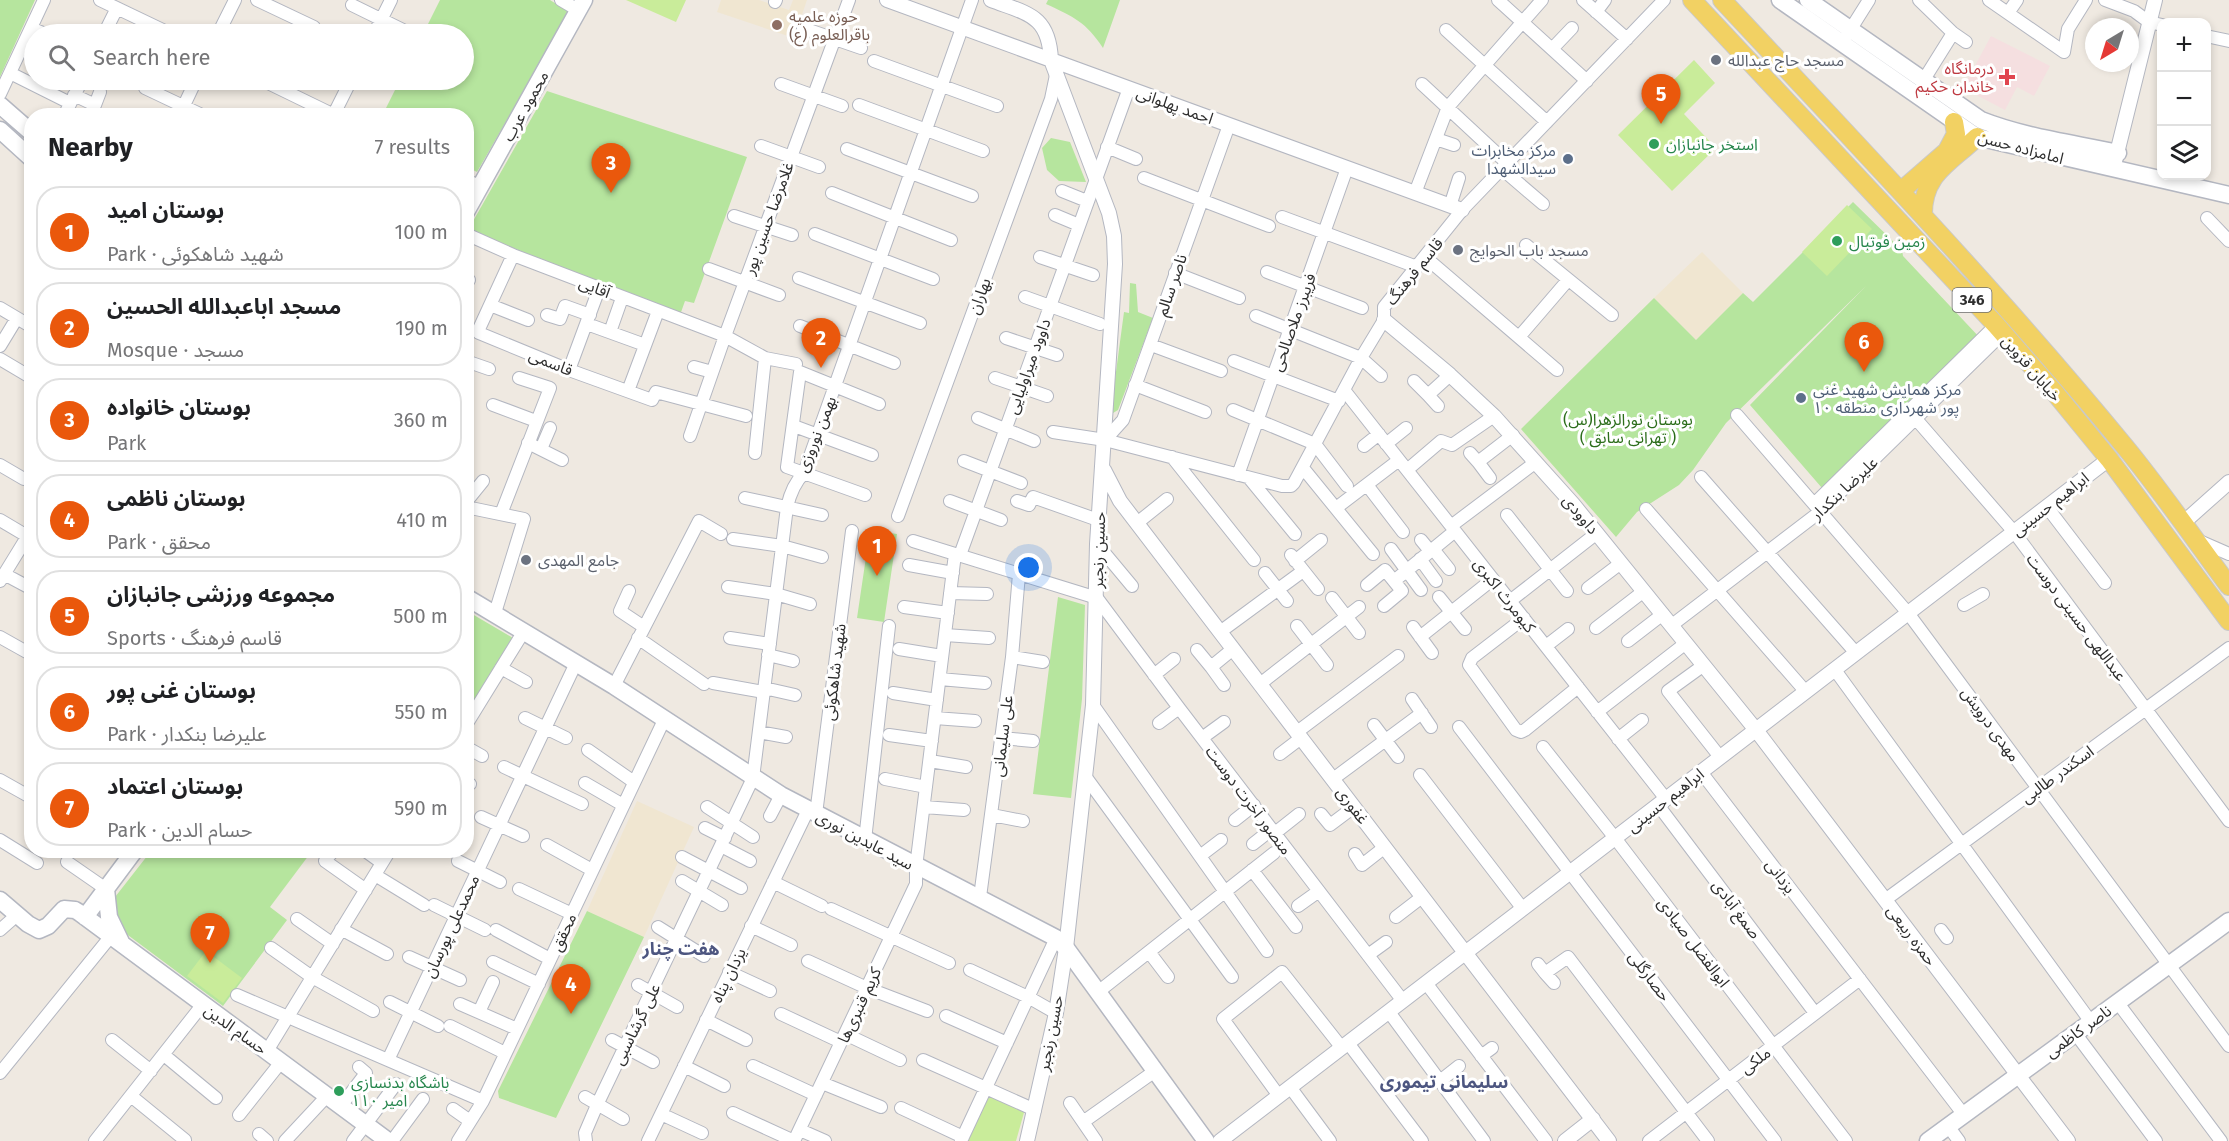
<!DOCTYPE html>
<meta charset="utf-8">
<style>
:root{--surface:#fff;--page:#f2f2f2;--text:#202124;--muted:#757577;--line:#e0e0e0;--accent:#ea580c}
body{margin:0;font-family:"Fira Sans","Noto Sans Arabic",sans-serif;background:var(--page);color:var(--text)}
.controls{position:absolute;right:18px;top:18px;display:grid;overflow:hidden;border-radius:12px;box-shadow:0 3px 9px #0003}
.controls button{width:54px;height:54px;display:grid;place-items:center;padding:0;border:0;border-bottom:2px solid var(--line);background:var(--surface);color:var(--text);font:30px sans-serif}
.compass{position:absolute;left:2085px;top:18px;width:54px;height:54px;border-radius:50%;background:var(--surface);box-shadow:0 3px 9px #0003;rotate:218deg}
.you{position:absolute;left:1029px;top:568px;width:21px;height:21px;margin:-15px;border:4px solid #fff;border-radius:50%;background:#1a73e8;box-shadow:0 0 0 9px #1a73e833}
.badge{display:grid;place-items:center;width:39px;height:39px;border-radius:50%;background:var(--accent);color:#fff;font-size:20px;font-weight:700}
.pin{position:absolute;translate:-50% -50px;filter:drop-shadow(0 2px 3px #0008)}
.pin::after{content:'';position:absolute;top:32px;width:21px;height:18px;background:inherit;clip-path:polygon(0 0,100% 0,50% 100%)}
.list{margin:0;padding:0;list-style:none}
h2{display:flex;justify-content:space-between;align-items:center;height:78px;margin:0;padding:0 24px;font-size:26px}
h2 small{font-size:20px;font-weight:400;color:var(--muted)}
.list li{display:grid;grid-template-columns:39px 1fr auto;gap:18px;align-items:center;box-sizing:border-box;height:84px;margin:0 12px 12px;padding:0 12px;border:2px solid var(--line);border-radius:24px}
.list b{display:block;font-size:22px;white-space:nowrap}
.list p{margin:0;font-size:20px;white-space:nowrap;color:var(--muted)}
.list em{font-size:20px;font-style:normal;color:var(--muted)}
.icon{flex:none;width:33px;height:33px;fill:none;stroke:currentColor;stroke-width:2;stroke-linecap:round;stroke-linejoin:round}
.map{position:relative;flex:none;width:2229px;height:1141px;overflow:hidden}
.search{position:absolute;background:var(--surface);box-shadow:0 3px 9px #0003;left:24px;top:24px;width:450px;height:66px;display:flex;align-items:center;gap:15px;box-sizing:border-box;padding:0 21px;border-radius:33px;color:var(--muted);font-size:22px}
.panel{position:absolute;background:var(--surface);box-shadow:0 3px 9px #0003;left:24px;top:108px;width:450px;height:750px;border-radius:24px}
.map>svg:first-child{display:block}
</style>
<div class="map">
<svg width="2229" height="1141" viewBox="0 0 2229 1141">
<rect width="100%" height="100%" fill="#efe9e1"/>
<path fill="#f0e6d1" d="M721,0H759L789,10L793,0H807L794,38L717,12Z
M1702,252L1743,293L1696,340L1654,298Z
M637,801L694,827L644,937L587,911Z"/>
<path fill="#f5dfe0" d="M1991,36L2050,66L2034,96L2017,87L2005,110L1963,88Z"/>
<path fill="#b6e59e" d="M0,0H35L0,77Z
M440,0H550L569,12L477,172L467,167L466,116H382L400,80H464V34H423Z
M1048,0H1120L1103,48C1086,22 1074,17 1046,4Z
M547,91L747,157L694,303L685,301L680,315L468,230Z
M1051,138L1070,142L1086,182L1059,181L1047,170L1042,148Z
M1853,202L1902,250L1903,256L1981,339L1822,488L1750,405L1866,286L1726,423L1693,470L1679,485L1637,512L1616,537L1521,429L1654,298L1696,340L1743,293L1753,302Z
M1130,283L1136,284L1138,312L1153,318L1118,410L1113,413L1111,409L1124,312L1129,313Z
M870,530L897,534L884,622L857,618Z
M1058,597L1085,605L1082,699L1071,798L1033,794Z
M467,611L513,638L467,714Z
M151,851H312L270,907L287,920L223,1006L101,915Z
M587,911L644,937L556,1118L499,1098L498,1091Z"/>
<path fill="#c9ec9a" d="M626,0H686L676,22Z
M1694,60L1715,83L1684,114L1716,148L1672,191L1618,135Z
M1847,205L1872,229L1827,276L1802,252Z
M206,951L242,978L223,1003L187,976Z
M989,1093L1025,1109L1016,1141H967Z"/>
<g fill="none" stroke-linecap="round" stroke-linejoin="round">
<defs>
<path id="minor" d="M100,0L171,34
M257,0L314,27
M561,0L578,10
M1498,0L1587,81
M1583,0L1627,39
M1919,0L1953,33L1966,42
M1989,0L2064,52L2068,29L2086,0
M2105,0L2134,11L2149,22L2162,25
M775,2L776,0
M352,5L411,34
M1596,12L1605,0
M2008,13L2017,0
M31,28L45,34
M803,28L861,48
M1446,30L1547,122
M104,34L117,8
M218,34L235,0
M374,34L391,0
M1847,35L1869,0
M2206,36L2229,41
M1552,49L1572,28
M874,61L997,106
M10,73L70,103
M262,80L336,116
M1923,81L1953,33
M781,84L842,106
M1422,84L1507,163
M145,88L204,116
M0,94L44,0
M74,95L95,105L100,92
M859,105L983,151
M64,116L82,80
M179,116L196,80
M333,116L351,80
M1436,139L1454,145
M761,146L819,167
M1107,147L1136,159
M847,149L972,196
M1502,169L1543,204
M1144,178L1269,226
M466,180L481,187
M1062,191L1087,201
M832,193L951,240
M1415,193L1448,107L1542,0
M1450,206L1459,178
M1055,215L1079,225
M734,216L792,235
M1282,217L1417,267
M2207,218L2229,241
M466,234L513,255L725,336L765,358L796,364
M815,234L933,279
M1526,245L1612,315
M513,255L479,329V333L569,370L652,400L656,392L746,416
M1040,257L1093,275
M1425,257L1557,370
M709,269L779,295
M1267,272L1362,308
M1175,273L1239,298
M799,278L920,323
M466,279L469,280
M1025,297L1100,324
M490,305L528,320
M0,308L32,327
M547,315L560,319L565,306L590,315
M1256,316L1361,358L1381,376
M587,324L645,345
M800,326L894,363
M610,332L622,298
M1519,337L1568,280
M1006,338L1057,355
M1151,345L1221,371
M0,346L17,318
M0,359L32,378
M466,361L489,369
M1234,361L1339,401
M694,367L712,372
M569,370L599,289
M995,378L1047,396
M1414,381L1428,395
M1135,385L1205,412
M1344,390L1666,799
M628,391L658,311
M493,405L536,421
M1438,406L1428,395L1450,375
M1233,410L1315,444L1347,486
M1909,411L2014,532L2229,821
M1737,415L1908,613L2229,1046
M978,418L1034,441
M794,426L872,455
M1053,432L1105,440L1282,486H1291L1294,483L1361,358L1384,320V307L1462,210L1664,0
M690,436L725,336L849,0
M1105,440L1123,420L1229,125
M528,443L562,460
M1386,444L1406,428
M1364,446L1379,434
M541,449L550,428
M755,453L765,358
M1470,453L1478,462
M1172,457L1254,560
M964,461L1021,483
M0,465L24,479
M1303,468L1373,554
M1407,470L1441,441L1452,445L1494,416
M1238,475L1347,168
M1701,477L1856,653
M1249,478L1295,534
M1490,478L1478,462L1513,435
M1367,485L1403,532
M865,495L787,467L800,372L879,404
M745,498L822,515
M950,501L1001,520
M1017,501L1029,505L1033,497L1098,520
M466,502L483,481
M1814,504L1996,325
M466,507L524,519L495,613
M2047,507L2105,583
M1336,508L1399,460
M1646,509L1806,692
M501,514L550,388L519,378
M1507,515L1567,591
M898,516L1051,99L1056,75
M0,520L27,536
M1137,523L1167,499
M1451,526L1536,462
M733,539L782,546L822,557
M1421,540L1430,551
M2197,540L2229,554
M913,541L1097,598L1179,708L1403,1001
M1097,544L1132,586
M1391,549L1421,590
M1433,549L1449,569
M960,555L1129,88
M1291,555L1318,589
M1420,559L1436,581
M1295,561L1321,540
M909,565L953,573
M1265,573L1287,601
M4,574L32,589
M0,581L32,529
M1394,581L1455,531
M1367,585L1385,570L1402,591L1384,606
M728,587L776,594L810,604
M1588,588L1621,563
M629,591L620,611L644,627
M950,593L987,594
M1439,597L1465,629
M1332,598L1359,633
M1510,601L1597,533
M1964,605L1983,594
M904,607L948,613
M1524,618L1472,658L1469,665L1516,730L1521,732L1525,730L1578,687
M1672,625L1821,511L2003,333
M1297,626L1327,665
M1413,627L1432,653
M1596,628L1644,591
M1220,632L1303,571
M945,635L989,638
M0,637L32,655
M1420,637L1493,579
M638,638L704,684
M730,638L770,644
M1628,641L1663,614
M1546,646L1568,629
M899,649L942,656
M1197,650L1211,667
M768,655L793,661
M1012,657L1043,662
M1704,665L1668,691L1720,757
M501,668L526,682
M1835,670L2091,1022
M1154,675L1174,659
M940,679L985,683
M713,683L764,692
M1260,684L1359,607
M1224,685L1211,667L1233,649
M614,686L699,521L721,534
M764,688L795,695
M893,693L937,700
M1412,699L1431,727
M1093,705L1267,951
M1597,712L1686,643
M525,718L566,738
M935,718L975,721
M1159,723L1179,708
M466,725L524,631
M1374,725L1398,757
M1459,727L1775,1141
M759,732L786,737
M1297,732L1398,656
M889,735L932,741
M1002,738L1033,741
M1202,738L1224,722
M1618,739L1642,720
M466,747L482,756
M1543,747L1615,838L1846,1141
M588,750L634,782
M1280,754L1301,738
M930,761L966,767
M504,767L582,804
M1701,772L1964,1115
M1420,775L1523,909
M1085,776L1232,977
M885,779L926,787
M1333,779L1422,713
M0,780L32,798
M466,782L470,784
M585,783L623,805
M1658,805L1815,1013
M707,807L753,837
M924,807L964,810
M816,814L852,531
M1321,814L1330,825L1354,807
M992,815L1023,821
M770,816L781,795
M481,817L523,836
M1235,820L1254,805
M705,828L725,838
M1275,833L1299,814
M0,840L37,863
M865,840L889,626
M1253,844L1272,829
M547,845L592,870
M721,846L750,861
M334,850L325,861L366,890
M364,850L382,863
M1355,854L1362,865L1385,847
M1200,856L1221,840
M682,857L741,888
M458,861L500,882
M67,862L106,889
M1252,870L1296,927
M375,875L424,905
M682,881L722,905
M773,882L822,906
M519,889L572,914
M980,897L1012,657L1019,574
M1885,900L2229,648
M434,905L485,930
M1298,906L1319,891
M831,909L949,963
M1396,917L1422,897
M297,919L333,944
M751,926L791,945
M658,927L704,956
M341,929L387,954
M0,930L17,915
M496,930L550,959
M1941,930L1947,938
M271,948L312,977L373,1011
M1149,952L1168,977
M1368,955L1386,942
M409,957L460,980
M808,961L867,988L927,1011
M493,962L539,984
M1538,964L1545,973L1568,957L1708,1141
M970,970L1028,997L1056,1013
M729,972L770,991
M1545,973L1554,983
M1426,983L1546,1141
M638,985L677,1007
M1098,992L1274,853
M237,995L483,1101
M390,1002L438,1026
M2118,1003L2221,1141
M460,1004L517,1029
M479,1012L493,982
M1389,1012L1484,1141
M781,1014L841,1042
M946,1016L1007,1043
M706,1020L746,1040
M450,1026L505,1053
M2075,1033L2156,1141
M845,1034L900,1060
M112,1040L151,1071
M612,1040L653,1062
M1348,1043L1422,1141
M267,1051L390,850
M164,1055L216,1098
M1481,1056L1492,1048
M388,1060L576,663
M923,1060L1035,1110
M684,1066L724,1086
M753,1066L816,1095
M0,1073L111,936
M1440,1081L1459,1066
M822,1083L881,1107
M1290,1087L1330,1141
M131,1096L185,1140
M1279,1096L1223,1019L1282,972L1342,1048
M585,1097L623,1119
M1070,1103L1096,1141
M341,1106L366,1073L359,1067
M901,1108L963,1137
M453,1109L470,1121
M733,1113L794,1141
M661,1114L702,1133
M239,1115L281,1062
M1083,1122L1155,1071
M1948,1126L1959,1141
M800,1130L825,1141
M259,1134L267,1141
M95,1141L203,1004
M285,1141L327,1096
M353,1141L396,1084
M392,1141L423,1099
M458,1141L483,1101L664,720
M586,1141L585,1133L597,1105L753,778L787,507C790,494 794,483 804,473L972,0
M648,1141L808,810
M794,1141L916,884V867L955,554
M961,1141L1056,938
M1649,1141L1860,979"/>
<path id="tertiary" d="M887,0L1462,210
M991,0C1028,14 1049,15 1051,60L1109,213L1114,236L1115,264L1097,544L1093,705L1066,948L1056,1013L1027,1141
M2115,161L2155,0
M1384,320L1450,375L1494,416L1573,504L1756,730L2068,1141
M1104,470L1120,501L1609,1141
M2183,523L2229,482
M1220,1141L2109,459
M1565,1141L1593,1119"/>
<path id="secondary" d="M1780,0L1977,137L2229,195
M1808,0L1981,120C2024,137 2072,143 2118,153
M0,105L32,133
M0,130L32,159
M466,212L584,0
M466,597L614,686L781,795L1056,938L1066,948L1206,1141
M106,889L109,917L121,942
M0,900L28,924L39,930L48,926L64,909L75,910L80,913L388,1141
M85,917L135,850
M1928,1141L2229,921"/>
<path id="primary" d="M1692,0L1996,325L2055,393L2109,459L2229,621
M1722,0C1859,147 1998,292 2126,448C2162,492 2195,540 2229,586
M1901,191L1947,151L1956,134L1954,122
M1923,216C1922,174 1950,163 1977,137"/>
</defs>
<use href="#minor" stroke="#b4b7c1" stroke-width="14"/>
<use href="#tertiary" stroke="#b4b7c1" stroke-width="16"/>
<use href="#secondary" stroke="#b4b7c1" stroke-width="19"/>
<use href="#primary" stroke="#c9c9c9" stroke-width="20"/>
<use href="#minor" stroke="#fff" stroke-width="12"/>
<use href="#tertiary" stroke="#fff" stroke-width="14"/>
<use href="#secondary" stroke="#fff" stroke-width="16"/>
<use href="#primary" stroke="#f2d163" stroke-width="18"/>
</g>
<circle fill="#8d6e63" stroke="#fff" stroke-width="2" cx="777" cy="25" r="6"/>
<g fill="#6b7280" stroke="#fff" stroke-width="2">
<circle cx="1716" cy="60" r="6"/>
<circle cx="1458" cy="250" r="6"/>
<circle cx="526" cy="560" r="6"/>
</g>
<path fill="#e0444e" stroke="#fff" stroke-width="2" d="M2004 68h6v6h6v6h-6v6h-6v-6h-6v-6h6z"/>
<g fill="#2e9e5b" stroke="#fff" stroke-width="2">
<circle cx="1654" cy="144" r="6"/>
<circle cx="1837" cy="241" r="6"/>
<circle cx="339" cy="1091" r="6"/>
</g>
<g fill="#5c6f8a" stroke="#fff" stroke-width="2">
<circle cx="1568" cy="159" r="6"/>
<circle cx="1801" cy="398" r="6"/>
</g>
<g text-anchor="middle" stroke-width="6" stroke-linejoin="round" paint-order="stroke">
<rect fill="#fff" stroke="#6d6d6d" stroke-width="1.5" x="1952.5" y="288" width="39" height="24" rx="4.5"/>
<g font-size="15" font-weight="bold" fill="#2e2e2e">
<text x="1972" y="305">346</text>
</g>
<g font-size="16" fill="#785e54" stroke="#fff" text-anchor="start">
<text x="789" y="22">حوزه علمیه<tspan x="789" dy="18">باقرالعلوم (ع)</tspan></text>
</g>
<g font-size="16" fill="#5b616d" stroke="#fff" text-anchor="start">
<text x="1728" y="66">مسجد حاج عبدالله</text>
<text x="1470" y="256">مسجد باب الحوایج</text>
<text x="538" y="566">جامع المهدی</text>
</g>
<g font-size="16" fill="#be3a42" stroke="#fff" text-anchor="end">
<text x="1994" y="74">درمانگاه<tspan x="1994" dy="18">خاندان حکیم</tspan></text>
</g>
<g font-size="16" fill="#2e2e2e" stroke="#fff">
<text transform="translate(1175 105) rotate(20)" y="6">احمد پهلوانی</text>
<text transform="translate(525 106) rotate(-61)" y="6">محمود عرب</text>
<text transform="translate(2021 147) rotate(15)" y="6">امامزاده حسن</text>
<text transform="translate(768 218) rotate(-70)" y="6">غلامرضا حسین پور</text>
<text transform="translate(1414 271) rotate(-51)" y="6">قاسم فرهنگ</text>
<text transform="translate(1171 285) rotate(-71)" y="6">ناصر سالم</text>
<text transform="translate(595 287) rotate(21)" y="6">آقایی</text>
<text transform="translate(979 296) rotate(-70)" y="6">بهاران</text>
<text transform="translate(1293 322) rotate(-70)" y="6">فریبرز ملاصالحی</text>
<text transform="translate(551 362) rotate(22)" y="6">قاسمی</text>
<text transform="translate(1028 366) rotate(-70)" y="6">داوود میراولیایی</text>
<text transform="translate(2032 368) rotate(49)" y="6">خیابان قزوین</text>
<text transform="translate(816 434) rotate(-68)" y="6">بهمن نوروزی</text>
<text transform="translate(1844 488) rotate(-43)" y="6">علیرضا بنکدار</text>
<text transform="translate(2050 504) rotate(-38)" y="6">ابراهیم حسینی</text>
<text transform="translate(1581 514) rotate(50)" y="6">داوودی</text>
<text transform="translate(1098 550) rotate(-88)" y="6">حسین رنجبر</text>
<text transform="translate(1505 595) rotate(52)" y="6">کیومرث اکبری</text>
<text transform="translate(2077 617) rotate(53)" y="6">عبداللهی حسینی دوست</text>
<text transform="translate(834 672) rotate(-83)" y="6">شهید شاهکوئی</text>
<text transform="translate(1991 724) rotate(54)" y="6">مهدی درویش</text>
<text transform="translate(1002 736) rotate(-83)" y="6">علی سلیمانی</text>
<text transform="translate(2057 774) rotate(-36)" y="6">اسکندر طالبی</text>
<text transform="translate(1249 800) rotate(53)" y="6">منصور آخرت دوست</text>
<text transform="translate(1665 800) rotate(-38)" y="6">ابراهیم حسینی</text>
<text transform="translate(1353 805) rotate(53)" y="6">غفوری</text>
<text transform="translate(865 840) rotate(28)" y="6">سید عابدین نوری</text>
<text transform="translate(1781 876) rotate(53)" y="6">یزدانی</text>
<text transform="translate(1737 909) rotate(53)" y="6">صمغ آبادی</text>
<text transform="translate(451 926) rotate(-65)" y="6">محمدعلی پورسان</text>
<text transform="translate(563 932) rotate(-65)" y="6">محقق</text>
<text transform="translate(1912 935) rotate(53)" y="6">حمزه ربیعی</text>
<text transform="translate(1694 942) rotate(53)" y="6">ابوالفضل صیادی</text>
<text transform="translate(728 975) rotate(-64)" y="6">یزدان پناه</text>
<text transform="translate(1650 976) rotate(53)" y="6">حصارگلی</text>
<text transform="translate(859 1005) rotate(-65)" y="6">کریم قنبری‌ها</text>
<text transform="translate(636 1024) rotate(-64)" y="6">علی گرشاسبی</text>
<text transform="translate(236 1029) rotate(36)" y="6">حسام الدین</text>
<text transform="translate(2078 1031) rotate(-36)" y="6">ناصر کاظمی</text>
<text transform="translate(1050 1033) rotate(-79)" y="6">حسین رنجبر</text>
<text transform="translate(1755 1060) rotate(-37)" y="6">ملکی</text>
</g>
<g font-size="16" fill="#27864d" stroke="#fff" text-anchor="start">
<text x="1666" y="150">استخر جانبازان</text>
<text x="1849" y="247">زمین فوتبال</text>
<text x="351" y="1088">باشگاه بدنسازی<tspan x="351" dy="18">امیر ۱۱۰</tspan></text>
</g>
<g font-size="16" fill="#4e5e75" stroke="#fff" text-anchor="end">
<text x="1556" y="156">مرکز مخابرات<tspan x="1556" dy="18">سیدالشهدا</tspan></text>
<text x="1813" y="395" text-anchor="start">مرکز همایش شهید غنی<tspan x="1813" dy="18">پور شهرداری منطقه ۱۰</tspan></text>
</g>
<g font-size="16" fill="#2c6e1b" stroke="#fff">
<text x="1628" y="425">بوستان نورالزهرا(س)<tspan x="1628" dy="18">( تهرانی سابق )</tspan></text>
</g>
<g font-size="18" font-weight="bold" fill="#4d5680" stroke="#fff">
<text x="681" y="955">هفت چنار</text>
<text x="1444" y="1088">سلیمانی تیموری</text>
</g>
</g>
</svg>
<div class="controls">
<button>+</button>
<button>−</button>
<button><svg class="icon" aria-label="layers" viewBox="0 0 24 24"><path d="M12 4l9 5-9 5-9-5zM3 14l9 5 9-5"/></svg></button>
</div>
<svg class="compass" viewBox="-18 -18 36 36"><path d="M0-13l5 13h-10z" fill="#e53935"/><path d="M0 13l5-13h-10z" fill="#757577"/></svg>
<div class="you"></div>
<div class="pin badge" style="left:877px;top:576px">1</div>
<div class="pin badge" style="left:821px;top:368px">2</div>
<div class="pin badge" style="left:611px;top:193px">3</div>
<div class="pin badge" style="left:571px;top:1014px">4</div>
<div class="pin badge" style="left:1661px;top:124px">5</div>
<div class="pin badge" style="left:1864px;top:372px">6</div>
<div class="pin badge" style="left:210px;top:963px">7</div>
<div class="search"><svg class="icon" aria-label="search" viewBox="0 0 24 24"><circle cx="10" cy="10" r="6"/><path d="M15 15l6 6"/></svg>Search here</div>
<section class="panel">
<h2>Nearby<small>7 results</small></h2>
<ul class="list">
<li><span class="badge">1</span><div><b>بوستان امید</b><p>Park · شهید شاهکوئی</p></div><em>100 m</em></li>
<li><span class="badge">2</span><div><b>مسجد اباعبدالله الحسین</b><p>Mosque · مسجد</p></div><em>190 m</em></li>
<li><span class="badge">3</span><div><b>بوستان خانواده</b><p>Park</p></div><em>360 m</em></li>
<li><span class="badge">4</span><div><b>بوستان ناظمی</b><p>Park · محقق</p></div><em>410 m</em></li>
<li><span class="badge">5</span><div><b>مجموعه ورزشی جانبازان</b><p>Sports · قاسم فرهنگ</p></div><em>500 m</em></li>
<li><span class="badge">6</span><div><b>بوستان غنی پور</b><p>Park · علیرضا بنکدار</p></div><em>550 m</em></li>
<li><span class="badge">7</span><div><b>بوستان اعتماد</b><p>Park · حسام الدین</p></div><em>590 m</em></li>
</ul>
</section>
</div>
